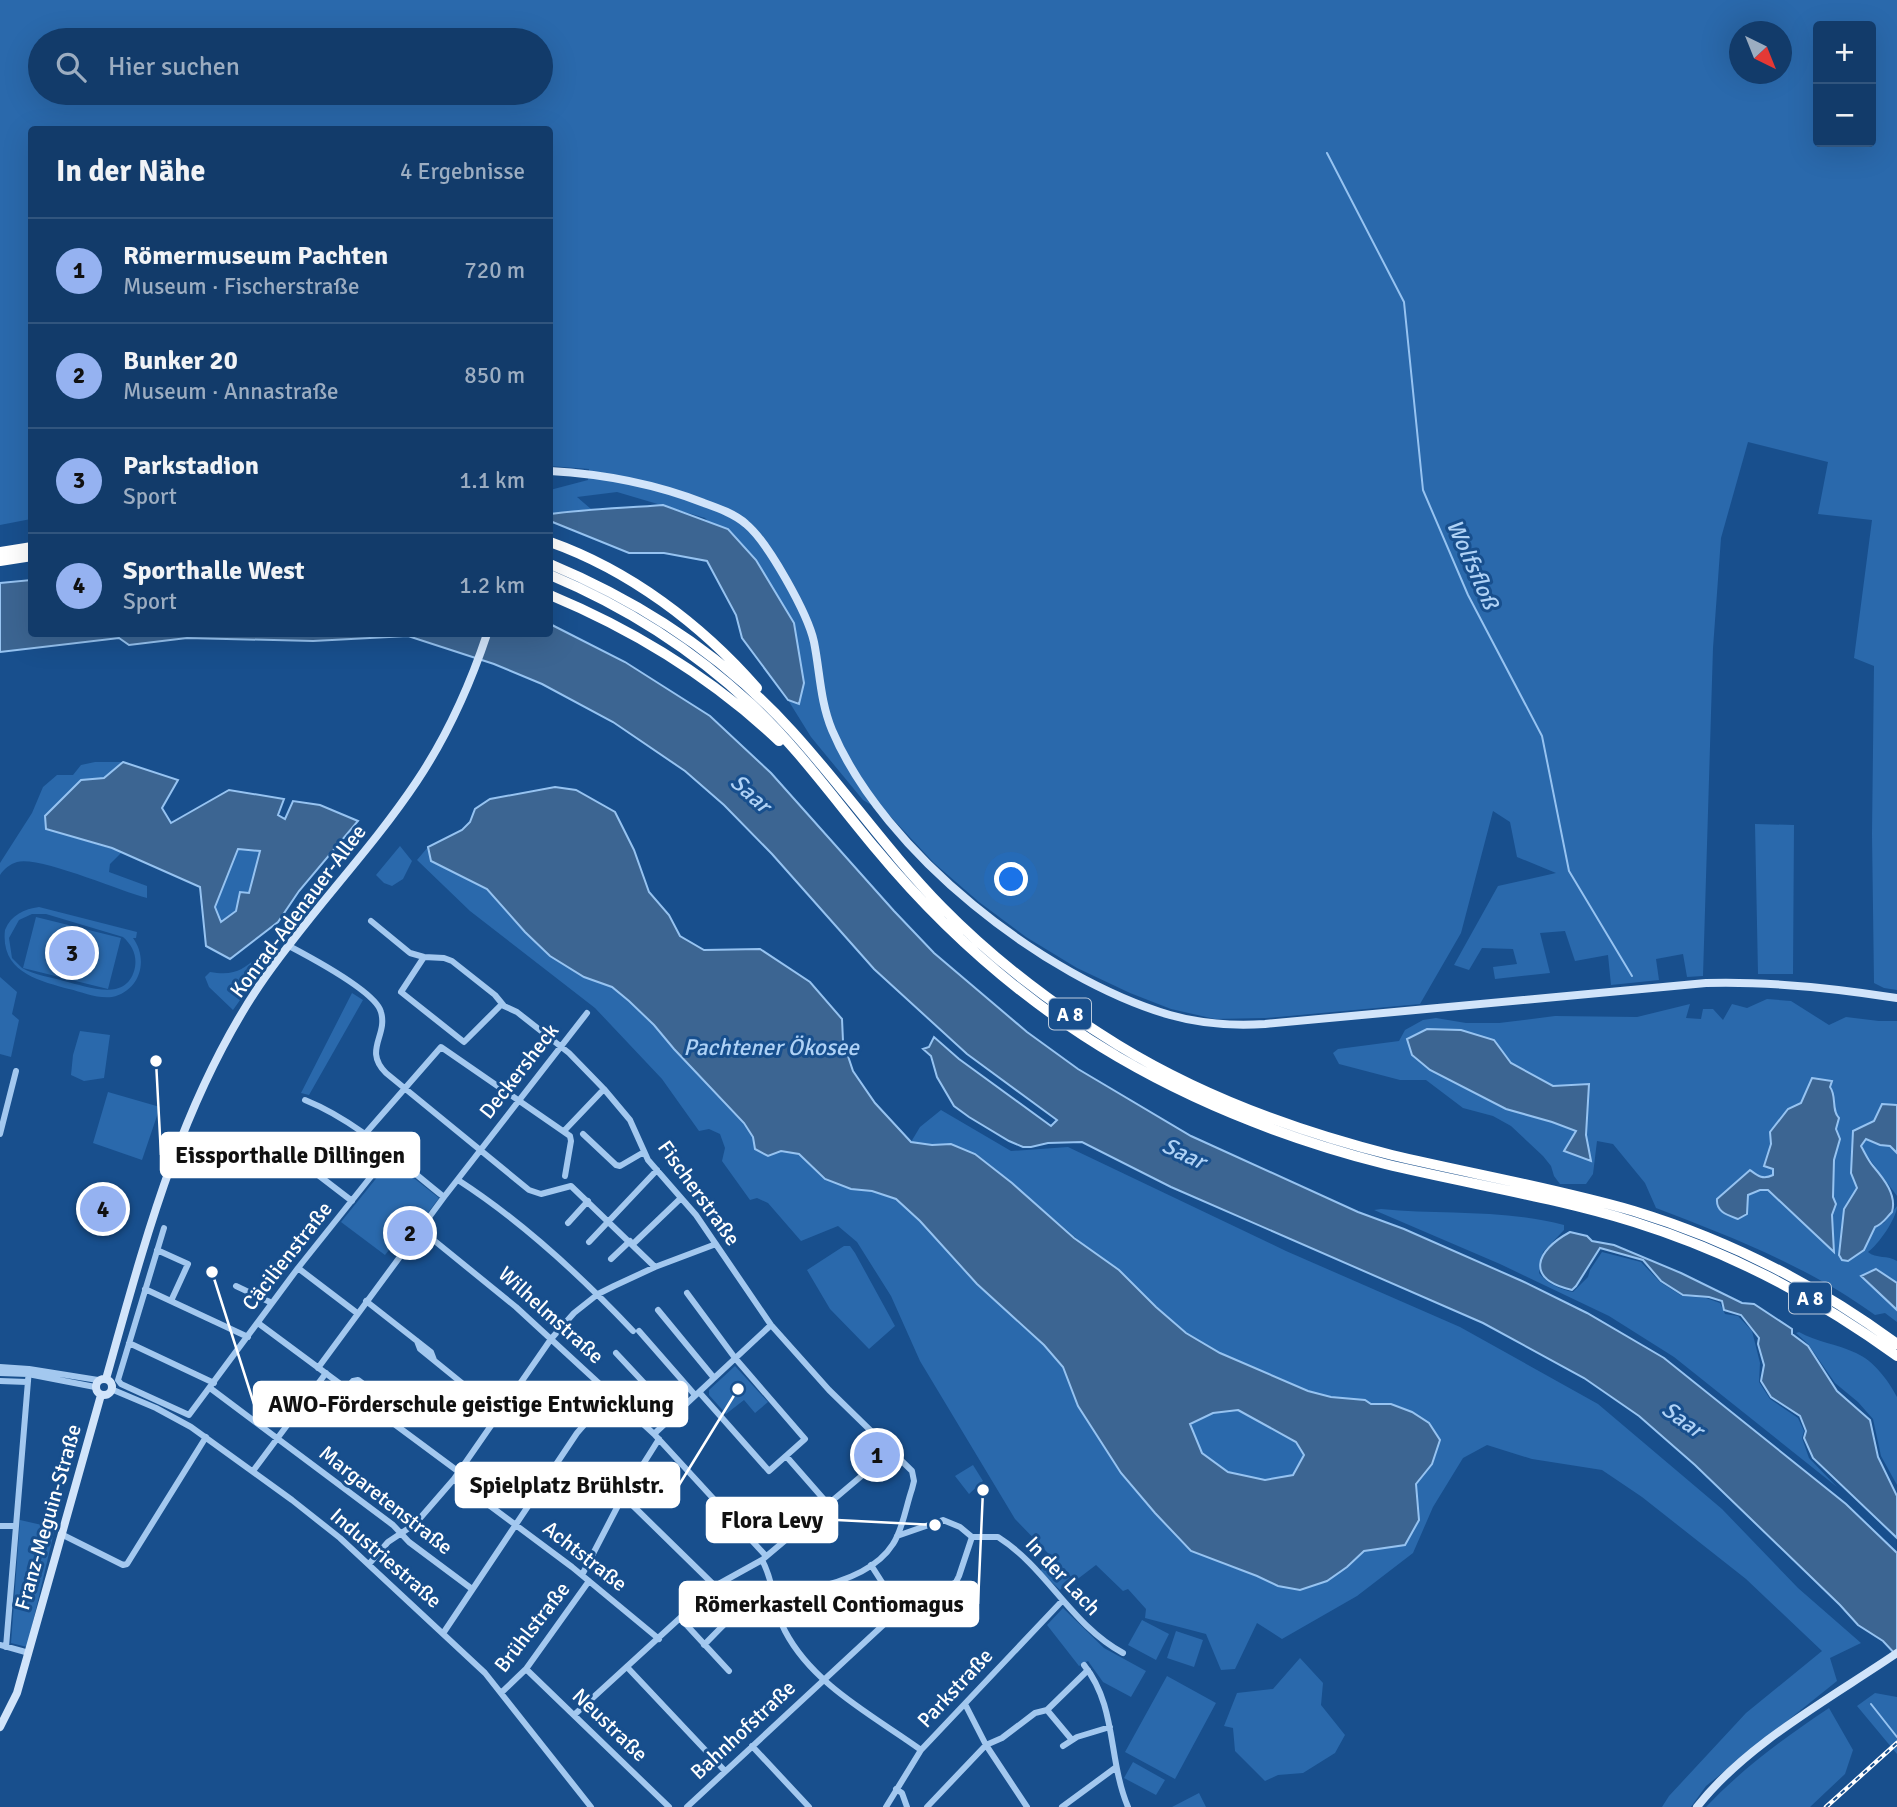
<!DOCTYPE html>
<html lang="de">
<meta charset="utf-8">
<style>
:root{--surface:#123b6a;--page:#1b4270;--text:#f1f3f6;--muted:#9cadc1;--line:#31557e;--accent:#95b2f1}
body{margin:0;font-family:Signika,sans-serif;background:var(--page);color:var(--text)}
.controls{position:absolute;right:21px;top:21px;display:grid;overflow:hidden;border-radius:7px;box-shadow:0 7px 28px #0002}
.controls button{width:63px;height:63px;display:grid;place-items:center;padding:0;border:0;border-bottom:2px solid var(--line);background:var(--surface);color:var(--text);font:35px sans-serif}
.compass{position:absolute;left:1729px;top:21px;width:63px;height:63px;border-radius:50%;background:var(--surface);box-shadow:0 7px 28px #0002;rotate:137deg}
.you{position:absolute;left:1012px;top:880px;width:24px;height:24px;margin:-18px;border:5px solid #fff;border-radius:50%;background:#1a73e8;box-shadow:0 0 0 10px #1a73e833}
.badge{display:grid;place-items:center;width:46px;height:46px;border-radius:50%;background:var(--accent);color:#111;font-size:23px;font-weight:700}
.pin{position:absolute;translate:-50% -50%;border:4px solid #fff;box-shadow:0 2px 7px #0006}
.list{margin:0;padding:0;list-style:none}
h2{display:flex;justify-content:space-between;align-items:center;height:91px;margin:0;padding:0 28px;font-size:30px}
h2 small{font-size:23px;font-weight:400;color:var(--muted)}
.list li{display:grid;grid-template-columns:46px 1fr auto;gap:21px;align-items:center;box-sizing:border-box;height:105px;padding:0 28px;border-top:2px solid var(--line)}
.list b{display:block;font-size:26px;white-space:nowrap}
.list p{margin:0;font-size:23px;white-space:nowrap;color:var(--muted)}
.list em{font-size:23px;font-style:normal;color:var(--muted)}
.icon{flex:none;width:38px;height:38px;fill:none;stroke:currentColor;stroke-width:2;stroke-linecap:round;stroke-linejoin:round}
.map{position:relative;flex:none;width:1897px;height:1807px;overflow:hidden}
.search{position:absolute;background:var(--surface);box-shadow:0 7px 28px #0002;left:28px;top:28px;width:525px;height:77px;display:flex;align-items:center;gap:18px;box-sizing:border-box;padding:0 24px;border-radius:38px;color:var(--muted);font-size:26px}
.panel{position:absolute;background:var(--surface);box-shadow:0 7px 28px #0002;left:28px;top:126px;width:525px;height:511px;border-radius:7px}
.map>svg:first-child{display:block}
</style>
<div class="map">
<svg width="1897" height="1807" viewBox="0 0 1897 1807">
<rect width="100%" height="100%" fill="#184f8d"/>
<path fill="#2a69ac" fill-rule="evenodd" d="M0,0H1897V990L1884,988L1874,983L1872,834L1874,666L1854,658L1872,520L1818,514L1828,462L1748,442L1721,538L1713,648L1703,976L1687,977L1683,954L1656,959L1659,980L1611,985L1608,955L1575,961L1565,931L1540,933L1550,973L1495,979L1493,967L1517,964L1513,949L1482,948L1469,970L1454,965L1498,886L1556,873L1517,857L1510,822L1493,811L1461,933L1420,1004L1266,1018L1215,1019L1171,1009L1130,993L1077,968L1026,937L979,902L934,863L890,816L863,800L811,737L788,700L799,704L804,683L794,623L705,518L617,492L577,497L591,509L550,514V490L588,480L589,469L550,466V130H32L31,519L0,525ZM1818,26H1871V142H1818ZM1740,32H1782V74H1740ZM40,40H541V93H40Z
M95,762H123L104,778L81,780L46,829L122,852L110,864L109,872L147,886V898C119,891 40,856 17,862C10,864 4,869 0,875V863L32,813L43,787L57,775H73L81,765Z
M1755,824L1794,825L1793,974H1758Z
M400,846L412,861L403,879L392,886L384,883L376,875Z
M428,847L431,861L487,889L525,932L584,977L612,987L629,1001L654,1025L674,1049L744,1123L753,1137L781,1151L799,1154L825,1179L851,1189L872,1191L896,1199L920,1221L977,1284L1044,1345L1063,1367L1078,1406L1223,1564L1257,1576L1278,1586L1347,1567L1364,1551L1419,1520L1416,1484L1432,1464L1429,1423L1412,1412L1391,1404H1371L1365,1400L1331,1397L1308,1391L1220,1353L1187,1333L1012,1183L975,1154L951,1144L932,1145L911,1142L920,1127L941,1110L1011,1151L1068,1147L1286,1251L1460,1327L1598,1404L1722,1509L1798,1588L1861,1643L1830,1658L1837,1681L1706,1786L1691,1807H1662L1669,1796L1746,1713L1822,1651L1746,1579L1642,1497L1602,1470L1532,1459L1487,1445L1463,1458L1433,1507L1413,1553L1357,1596L1282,1639L1257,1623L1235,1669L1221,1670L1206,1634L1145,1618L1146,1609L1128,1589L1123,1591L1096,1565L1075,1581L1015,1519L920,1361L891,1296L857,1242L838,1226L801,1241L768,1203L757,1198L750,1200L722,1161L725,1148L720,1134L709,1129L699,1131L662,1079L595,1008L470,911L417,860Z
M238,849L260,851L249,893H240L236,911L221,923L215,908Z
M39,907L137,932L136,938H133C149,960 140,991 112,997C98,999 82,992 69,989C41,981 0,973 5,930C11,915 24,909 39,907ZM32,914H46L123,937C132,945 137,955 135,967C128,1003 88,987 64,981C50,977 35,975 22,968L12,958L9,938L19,920Z
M36,917L121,938L108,989L23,968Z
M273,949L272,955L233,1010L209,987L205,977L210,972C245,978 245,961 273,949Z
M0,977L17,992L12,1014L19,1020L11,1057L0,1054Z
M352,993L363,1000L309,1095L301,1093Z
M1767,999L1791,1001L1829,1025L1846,1017L1879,1021H1897V1105L1882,1104L1874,1121L1853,1131L1851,1173L1857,1188L1844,1209L1855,1255L1864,1250L1875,1227L1884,1223L1897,1206C1897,1218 1878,1245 1868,1252C1876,1259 1888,1255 1897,1261V1283L1876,1269L1861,1276L1897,1310V1322L1885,1313L1875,1315C1809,1267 1732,1237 1656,1208L1645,1183L1613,1144L1597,1141L1593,1174L1586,1184H1560L1554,1176L1551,1166L1543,1156L1511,1126L1493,1116L1463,1108L1426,1080H1400L1339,1064L1333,1053L1338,1049L1399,1041L1405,1030L1423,1020L1436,1018L1466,1023H1499L1555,1016L1637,1017L1690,1004L1686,1018L1701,1019L1703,1009H1713L1723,1020L1732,1004L1747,1008ZM1494,1040L1511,1063L1553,1086L1589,1084L1586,1135L1463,1087L1430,1070ZM1812,1078L1831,1081L1829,1087L1833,1091C1832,1102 1835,1129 1840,1139L1834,1159L1833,1197L1835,1204L1832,1214L1834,1251L1768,1190H1760L1748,1195L1746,1214L1718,1198L1750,1170C1758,1177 1763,1180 1773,1175V1169L1764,1165L1771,1144L1770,1132L1788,1109L1801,1103Z
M80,1031L110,1035L104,1078L84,1081L71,1075L73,1055Z
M108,1092L160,1107L142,1160L93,1143Z
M1866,1138L1890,1146L1897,1153V1196L1860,1146Z
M391,1160L439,1198L400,1250L393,1245L385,1255L341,1222Z
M1381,1209C1442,1215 1503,1209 1564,1225V1230L1543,1252L1539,1273C1546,1283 1561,1290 1573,1292L1588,1277L1590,1270L1602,1252L1641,1262L1660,1282L1682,1296L1706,1298L1720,1303L1725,1314L1738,1316L1752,1331L1760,1363L1759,1382L1770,1399L1798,1418L1804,1431L1802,1438L1809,1458L1837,1487L1674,1357L1609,1316L1500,1264L1374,1210Z
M844,1246H850L855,1253L895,1326L869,1349L830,1309L807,1270Z
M1799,1332C1817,1342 1837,1344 1856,1353C1874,1361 1888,1380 1897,1397V1485L1881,1456L1873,1419L1858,1402L1835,1383L1808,1344L1796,1333Z
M735,1366L768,1402L755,1413L744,1400L726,1414L709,1395V1390Z
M1238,1410L1296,1442L1304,1455L1293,1475L1265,1480L1228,1472L1202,1453L1190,1424L1213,1413Z
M973,1465L983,1481L969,1494L955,1476Z
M20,1520L55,1528L27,1647L11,1643Z
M1051,1559L1071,1579L1060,1590L1040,1571Z
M1063,1608L1104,1648L1146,1671L1131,1697L1103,1682L1088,1661L1079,1666L1047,1625Z
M1142,1620L1169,1634L1156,1660L1128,1645Z
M1176,1631L1203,1640L1194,1667L1167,1658Z
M1300,1658L1323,1683L1321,1705L1345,1735L1335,1753L1303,1773L1278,1775L1265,1781L1235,1751L1233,1728L1224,1726L1237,1693L1273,1689Z
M1167,1676L1216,1703L1175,1779L1125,1752Z
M1875,1693L1897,1697V1754L1857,1706Z
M1829,1708L1853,1750L1845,1774L1810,1807H1706C1743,1768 1784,1738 1829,1708Z
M1133,1762L1165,1780L1156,1795L1124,1778Z
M1199,1793L1206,1807H1172Z"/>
<path fill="#3c6592" stroke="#96c3f1" stroke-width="2" fill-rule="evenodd" d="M663,505L728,529L756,560L794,623L804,683L799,704L788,700L742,638L736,615L707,561L664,553H629L550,521V514C587,509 625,508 663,505Z
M31,580L32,634H550V624L625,662L710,716L771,773L894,911L934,953L1027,1032L1078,1069L1191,1136L1358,1212L1404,1229L1522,1281L1587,1313L1664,1358L1846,1504L1897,1553V1656L1883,1641L1858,1625L1840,1605L1695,1465L1639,1416L1584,1378L1483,1323L1171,1187L1082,1142L1048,1143L1031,1147H1023L1009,1141L969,1117L954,1106L937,1077L931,1056L923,1049L929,1047L934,1037L959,1059L1051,1126L1057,1120L967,1054L874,969L772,854L724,805L685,771L613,722L542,684L494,664L408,636L313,641L187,638L129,645L119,638L0,652V583Z
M123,762L178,780L162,808L171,823L229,790L284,799L278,815L285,819L293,801L320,805L358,821L299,891L278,922L230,959L206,946L200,887L112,848L46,829L45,816L81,780L104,778ZM238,849L260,851L249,893L240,892L236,911L221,922L215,907Z
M555,787L576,790L615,812L634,850L649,892L669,915L680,936L704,950L760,949L810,982L842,1019L843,1041L853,1071L875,1103L911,1142L932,1145L951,1144L975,1154L1012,1183L1074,1238L1119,1270L1156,1307L1186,1333L1220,1353L1308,1391L1331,1397L1365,1400L1371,1404H1391L1412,1412L1429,1423L1440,1440L1432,1464L1416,1484L1419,1520L1405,1545L1364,1551L1347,1567L1327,1581L1300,1590L1278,1586L1257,1576L1191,1551L1155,1513L1121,1473L1078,1406L1063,1367L1044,1345L977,1284L920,1221L896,1199L872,1191L851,1189L825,1179L799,1154L781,1151L768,1156L755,1149L753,1137L744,1123L674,1049L654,1025L629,1001L612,987L584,977L550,956L525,932L487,889L431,861L428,847L462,830L470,822L475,809L490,799ZM1238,1410L1296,1442L1304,1455L1293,1475L1265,1480L1228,1472L1202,1453L1190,1424L1213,1413Z
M1427,1029L1461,1030L1494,1040L1511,1063L1553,1086L1589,1084L1586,1135L1591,1161L1564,1151L1576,1131L1552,1122L1506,1109L1430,1070L1412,1055L1407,1039Z
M1812,1078L1832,1081L1830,1087C1837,1096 1831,1110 1839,1118L1836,1129L1840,1139L1834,1160L1833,1197L1836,1204L1832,1215L1834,1252L1768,1190H1760L1748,1195L1747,1214L1738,1219C1727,1215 1716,1212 1717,1199L1750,1170C1758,1176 1763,1180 1773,1175V1169L1764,1166L1771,1144L1770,1132L1788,1109L1801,1103Z
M1882,1104L1897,1105V1153L1890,1146L1880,1145L1866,1139L1861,1146C1865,1153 1868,1160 1873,1166C1884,1179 1897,1195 1892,1212C1885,1219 1884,1223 1875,1227L1864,1250L1848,1261L1842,1260L1839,1255L1844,1209L1857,1188L1851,1173L1853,1131L1874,1121Z
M1570,1232L1587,1236L1592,1241L1614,1245L1681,1273L1742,1303L1754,1304L1792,1329V1334L1808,1346L1837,1391L1870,1420L1878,1457L1897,1496V1538L1813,1458L1804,1438L1806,1431L1800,1416L1771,1397L1761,1381L1764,1365L1758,1344L1759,1338L1741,1315L1724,1310L1722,1301L1709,1297L1683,1295L1661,1281L1643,1260L1600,1248L1576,1286L1572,1290C1525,1279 1535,1251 1570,1232Z
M1876,1269L1897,1283V1310L1861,1276Z"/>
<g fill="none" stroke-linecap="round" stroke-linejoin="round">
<path stroke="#96c3f1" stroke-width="2" d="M1327,153L1404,302L1423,490L1468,595L1542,736L1569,871L1632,976
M1871,1704L1897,1737"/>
<path stroke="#a3c8ef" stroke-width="6" d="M371,921L410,953L424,957L444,958L452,961L495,995L504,1006L517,1012L569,1053L604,1089L630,1120L648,1160L696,1215L771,1325L829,1390L912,1471L914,1481L912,1489C906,1506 903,1529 893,1544C876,1571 839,1583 809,1589C796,1591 780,1591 767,1595C742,1603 722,1627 704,1645
M289,946C308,956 376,992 381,1012C388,1036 363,1050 386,1073L529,1190L541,1194L571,1186L655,1267
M424,957L401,992L464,1042L502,1004
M305,1100C357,1121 400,1162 444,1197
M564,1131L604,1089
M0,1134L16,1071
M365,1134L441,1047L570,1136L571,1141L565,1176
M583,1134L616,1165L620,1166L644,1152
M231,1140L309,1168L352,1201
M458,1180C523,1222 580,1275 633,1331
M568,1223L588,1201
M164,1228L118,1380L121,1384L189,1415L298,1268L389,1154
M420,1229L516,1307L654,1434L766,1556
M589,1242L657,1170
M633,1244L681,1198
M157,1250L188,1264L171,1301
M611,1259L630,1241
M298,1268L357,1313
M236,1286L272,1303
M145,1289L248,1337
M687,1293L735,1358L805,1439L769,1471L699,1392
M366,1301L431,1352L434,1360
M658,1310L714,1378
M258,1323L459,1472
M639,1331L695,1395
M417,1341L420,1349L500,1414
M129,1343L214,1383
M616,1353L674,1415
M0,1367L29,1369L98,1380
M318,1368L444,1197L587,1013
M0,1373L28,1374L95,1387
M0,1381L27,1382
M210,1388L393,1525L409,1542L472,1589
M111,1389L156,1408L191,1427L292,1500L340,1538L485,1673L591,1807
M346,1389L353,1381L358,1380L394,1407L395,1412L389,1420
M654,1434L771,1325
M786,1456L828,1504
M253,1471L326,1373
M454,1479L572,1567L659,1639
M623,1496L715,1586
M0,1526H16
M61,1534L123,1565L127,1564L206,1437
M897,1536L943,1520L960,1527L972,1537H998C1047,1568 1071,1625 1123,1653
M762,1560C775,1583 773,1609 785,1631C813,1685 874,1716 921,1750
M369,1564L388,1542L415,1524L454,1479L551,1339L574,1313L598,1294L614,1286L655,1267L716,1244
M582,1575L623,1496L659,1439
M894,1615L907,1612L956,1582L959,1576L972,1537
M681,1619L729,1671
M444,1632L577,1433L611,1394
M0,1645L29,1653
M6,1647L29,1369
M1084,1665C1117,1706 1108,1760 1128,1807
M627,1667L725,1771
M526,1669L669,1807
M501,1693L526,1669L589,1581
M965,1704L986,1745L1027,1807
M1047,1710L1072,1740
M574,1715L715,1586L762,1560L865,1473
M752,1746L809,1807
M1063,1746L1077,1737L1110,1727
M896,1789L902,1793L907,1807
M687,1807L894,1615V1601L871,1565
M886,1807L921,1750L1062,1601
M927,1807L986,1745L1002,1738L1035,1713L1047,1710L1088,1670
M1062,1807L1115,1768"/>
<path stroke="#d1e4fa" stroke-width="8" d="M550,471C604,474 653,483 704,503C718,508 735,514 746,524C768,542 808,614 814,642C820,672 820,701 832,730C884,853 1044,978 1170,1015C1201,1024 1233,1026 1265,1024L1706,983C1771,981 1833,988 1897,998
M96 1387a8 8 0 1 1 16 0a8 8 0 1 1-16 0Z
M106,1379C144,1244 180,1104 259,986C307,915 369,853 417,781C447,736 470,685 487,634
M0,1727L17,1693L101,1395
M1697,1807C1746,1744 1831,1698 1897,1653"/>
<path stroke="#fff" stroke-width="10" d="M550,542C629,570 701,624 757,688
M0,552L32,547
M0,561L32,556
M550,564C641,602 725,657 792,731C844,788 888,852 942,907C995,961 1055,1006 1118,1045C1203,1097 1296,1131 1392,1155C1473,1174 1554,1188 1634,1211C1729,1240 1817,1285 1897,1344
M550,575C624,606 692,649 751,704C798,748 835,800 876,849C944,931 1026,1003 1118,1057C1202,1106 1291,1140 1385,1164C1468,1184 1553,1197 1634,1222C1730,1252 1816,1297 1897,1356
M550,595C634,630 712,678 779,741"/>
<defs>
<path id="rail" d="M1826,1807L1897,1743"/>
</defs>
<use href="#rail" stroke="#fff" stroke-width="4.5"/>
<use href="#rail" stroke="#184f8d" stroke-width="2" stroke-dasharray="5" stroke-linecap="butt"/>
</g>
<g text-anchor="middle" stroke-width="6" stroke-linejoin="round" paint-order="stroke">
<g fill="#184f8d" stroke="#bacadd" stroke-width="2">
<rect x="1049" y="998.5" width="42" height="31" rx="5"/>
<rect x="1789" y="1282.5" width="42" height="31" rx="5"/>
</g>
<g font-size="19" font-weight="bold" fill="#fff">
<text x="1070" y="1021">A 8</text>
<text x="1810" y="1305">A 8</text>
</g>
<g font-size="21" fill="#fff" stroke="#184f8d">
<text transform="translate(298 911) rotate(-53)" y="7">Konrad-Adenauer-Allee</text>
<text transform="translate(519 1071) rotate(-52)" y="7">Deckersheck</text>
<text transform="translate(699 1193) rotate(54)" y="7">Fischerstraße</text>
<text transform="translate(287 1256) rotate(-52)" y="7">Cäcilienstraße</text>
<text transform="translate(551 1315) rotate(42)" y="7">Wilhelmstraße</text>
<text transform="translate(386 1500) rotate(38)" y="7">Margaretenstraße</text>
<text transform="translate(48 1517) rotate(-74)" y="7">Franz-Meguin-Straße</text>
<text transform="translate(585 1556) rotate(38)" y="7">Achtstraße</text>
<text transform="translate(386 1558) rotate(41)" y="7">Industriestraße</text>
<text transform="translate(1063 1576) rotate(47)" y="7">In der Lach</text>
<text transform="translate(532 1627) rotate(-52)" y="7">Brühlstraße</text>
<text transform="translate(955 1688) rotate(-47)" y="7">Parkstraße</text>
<text transform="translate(610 1725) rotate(44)" y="7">Neustraße</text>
<text transform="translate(743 1730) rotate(-43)" y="7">Bahnhofstraße</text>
</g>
<g font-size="23" font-style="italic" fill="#afd2f6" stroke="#184f8d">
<text transform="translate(1473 564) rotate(66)" y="8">Wolfsfloß</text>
<text transform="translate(751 793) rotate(42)" y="8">Saar</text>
<text x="771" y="1055">Pachtener Ökosee</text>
<text transform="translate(1184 1153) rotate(25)" y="8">Saar</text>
<text transform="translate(1683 1419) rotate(36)" y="8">Saar</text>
</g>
</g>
<path fill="none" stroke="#fff" stroke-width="2.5" d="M156 1061L161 1155M212 1272L254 1404M738 1389L679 1485M935 1525L837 1520M983 1490L978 1604"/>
<g fill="#fff" stroke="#184f8d" stroke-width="2.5">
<circle cx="156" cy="1061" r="7"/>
<circle cx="212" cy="1272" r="7"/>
<circle cx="738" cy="1389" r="7"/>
<circle cx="935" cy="1525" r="7"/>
<circle cx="983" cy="1490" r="7"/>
</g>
<g fill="#fff" stroke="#fff" stroke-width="2.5">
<rect x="161" y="1133" width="258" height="44" rx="7"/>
<rect x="254" y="1382" width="433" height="44" rx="7"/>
<rect x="456" y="1463" width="223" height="44" rx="7"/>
<rect x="707" y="1498" width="130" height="44" rx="7"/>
<rect x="680" y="1582" width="298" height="44" rx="7"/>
</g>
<g font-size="23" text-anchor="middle" font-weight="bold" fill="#111">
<text x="290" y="1163">Eissporthalle Dillingen</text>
<text x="471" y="1412">AWO-Förderschule geistige Entwicklung</text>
<text x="567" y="1493">Spielplatz Brühlstr.</text>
<text x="772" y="1528">Flora Levy</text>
<text x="829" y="1612">Römerkastell Contiomagus</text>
</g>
</svg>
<div class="controls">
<button>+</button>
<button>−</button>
</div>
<svg class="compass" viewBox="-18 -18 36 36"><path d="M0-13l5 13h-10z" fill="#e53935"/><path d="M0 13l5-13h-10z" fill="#9cadc1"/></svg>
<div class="you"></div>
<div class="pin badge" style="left:877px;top:1455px">1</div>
<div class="pin badge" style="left:410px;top:1233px">2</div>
<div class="pin badge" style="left:72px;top:953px">3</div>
<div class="pin badge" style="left:103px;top:1209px">4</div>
<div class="search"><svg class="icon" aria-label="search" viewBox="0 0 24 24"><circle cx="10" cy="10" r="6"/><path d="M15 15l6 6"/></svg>Hier suchen</div>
<section class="panel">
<h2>In der Nähe<small>4 Ergebnisse</small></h2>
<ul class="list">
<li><span class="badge">1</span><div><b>Römermuseum Pachten</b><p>Museum · Fischerstraße</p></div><em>720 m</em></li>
<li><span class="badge">2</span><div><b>Bunker 20</b><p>Museum · Annastraße</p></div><em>850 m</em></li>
<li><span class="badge">3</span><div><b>Parkstadion</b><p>Sport</p></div><em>1.1 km</em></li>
<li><span class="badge">4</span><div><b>Sporthalle West</b><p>Sport</p></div><em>1.2 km</em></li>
</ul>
</section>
</div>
